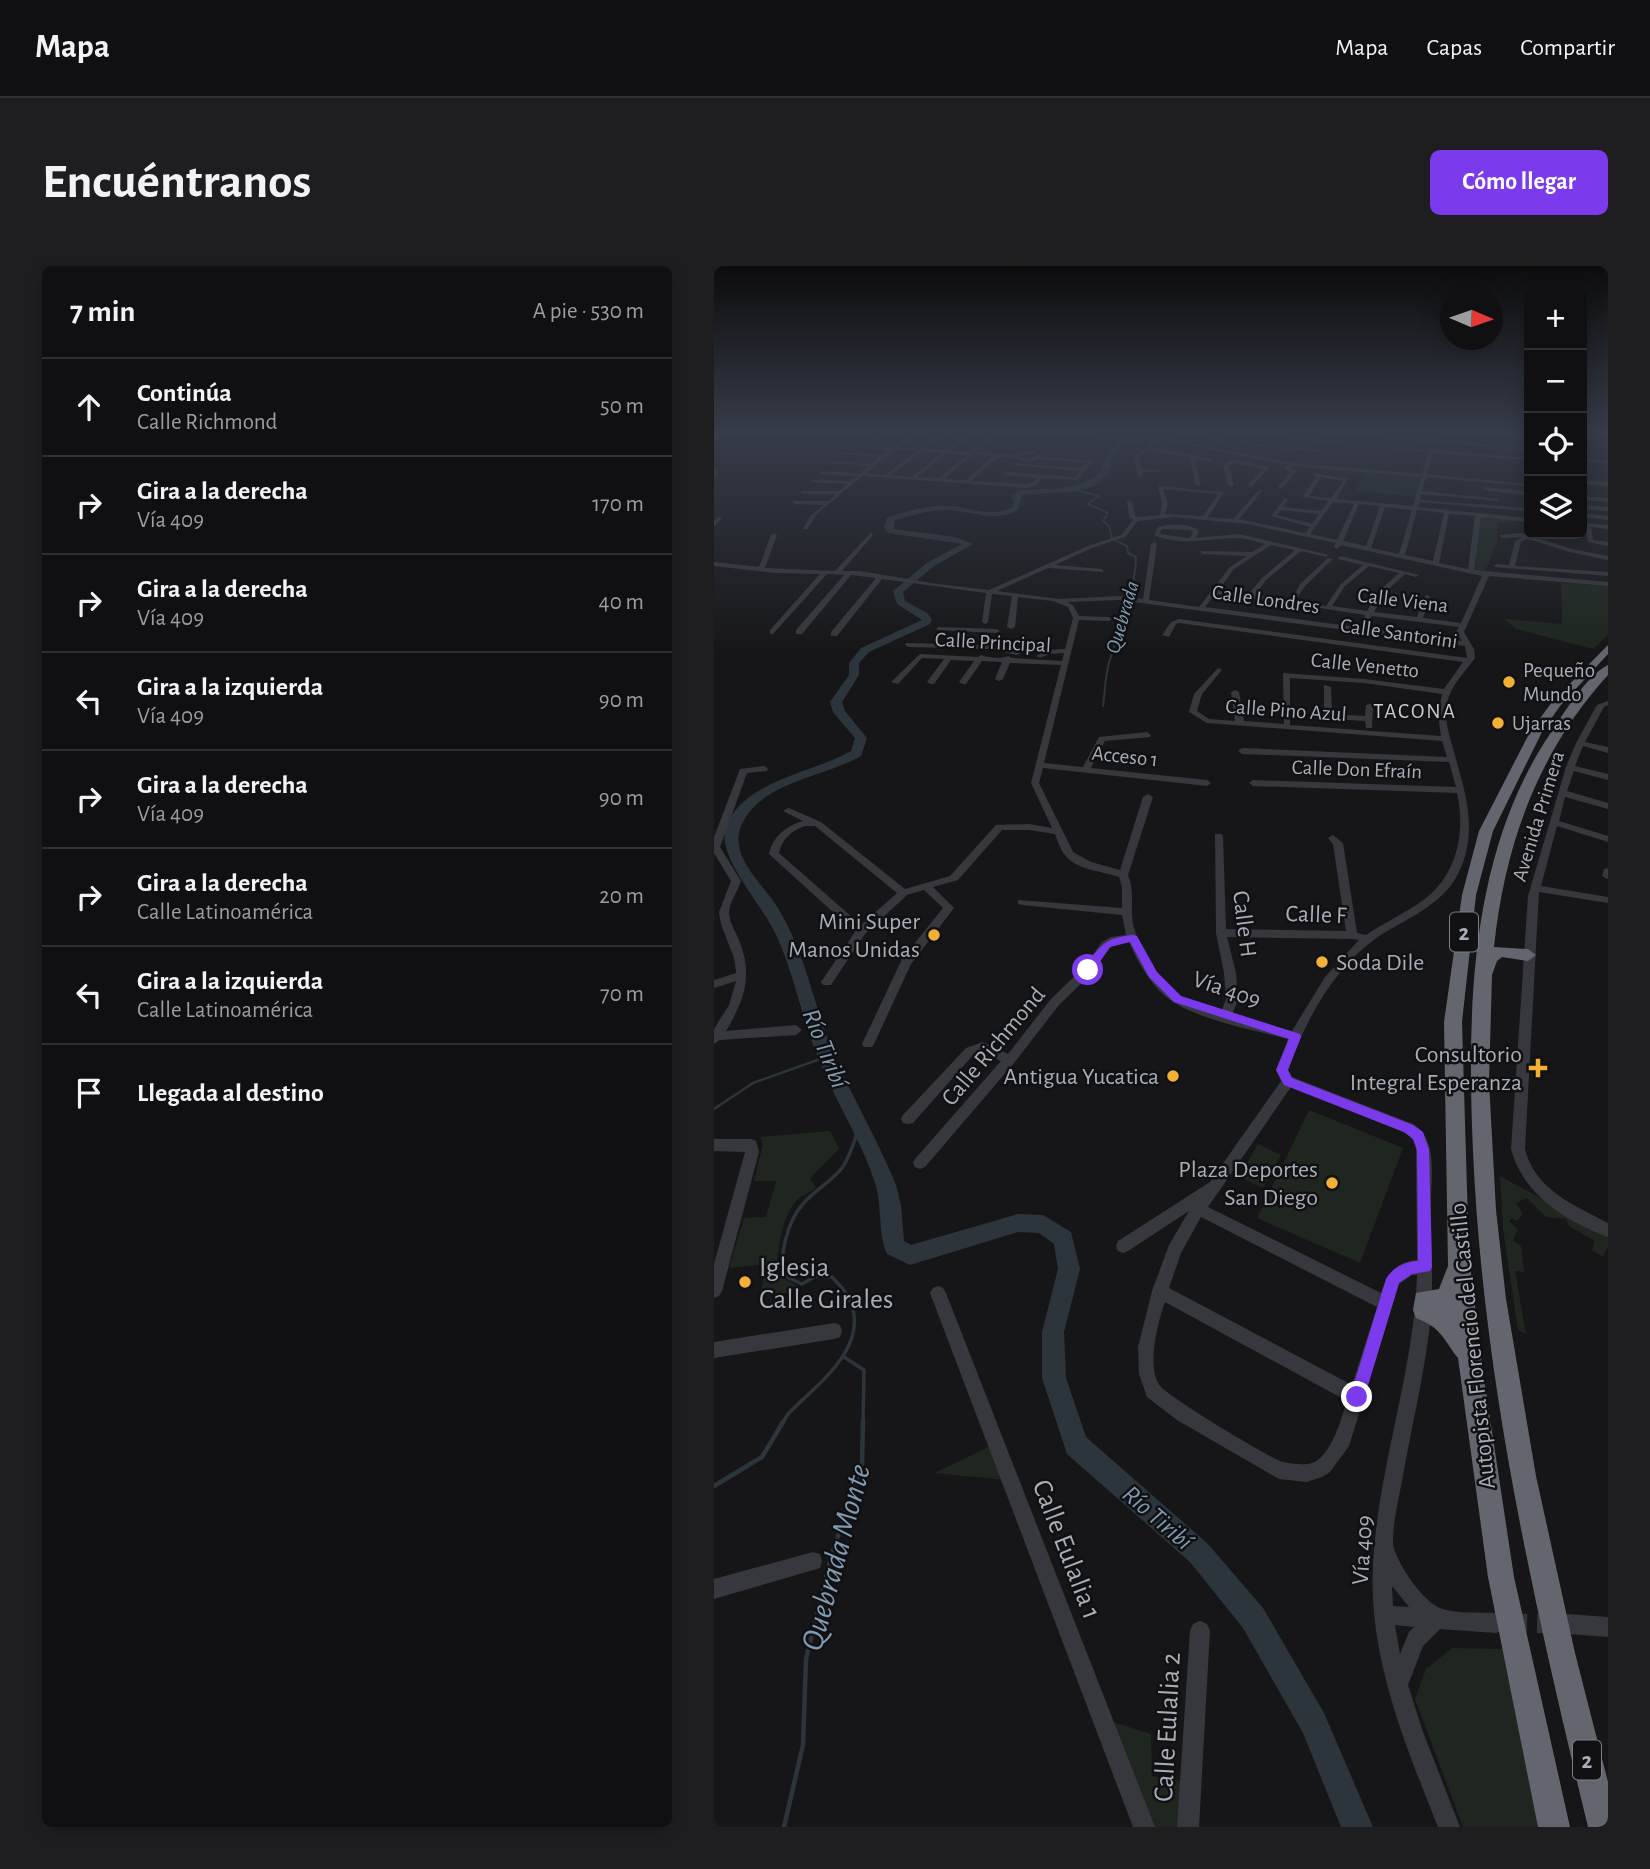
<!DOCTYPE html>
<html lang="es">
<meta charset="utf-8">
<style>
:root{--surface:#101012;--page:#1e1e20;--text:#f1f3f6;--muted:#9c9d9f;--line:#303032;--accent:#7c3aed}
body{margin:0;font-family:"Alegreya Sans",sans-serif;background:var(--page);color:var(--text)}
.controls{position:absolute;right:21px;top:21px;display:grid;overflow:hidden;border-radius:10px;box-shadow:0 4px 18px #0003}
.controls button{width:63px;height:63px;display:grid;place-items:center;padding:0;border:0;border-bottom:2px solid var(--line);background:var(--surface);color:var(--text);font:35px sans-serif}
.compass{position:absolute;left:726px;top:21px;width:63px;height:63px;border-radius:50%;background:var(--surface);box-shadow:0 4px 18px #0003;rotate:92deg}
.stop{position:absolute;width:21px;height:21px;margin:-16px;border:5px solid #7c3aed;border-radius:50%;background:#fff}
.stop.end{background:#7c3aed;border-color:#fff;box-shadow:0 2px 7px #0008}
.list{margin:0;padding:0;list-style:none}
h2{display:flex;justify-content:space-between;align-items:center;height:91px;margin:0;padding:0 28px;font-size:30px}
h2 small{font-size:23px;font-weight:400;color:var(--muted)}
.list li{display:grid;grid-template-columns:46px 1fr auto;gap:21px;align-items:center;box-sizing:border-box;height:98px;padding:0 28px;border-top:2px solid var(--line)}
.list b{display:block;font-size:26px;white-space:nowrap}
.list p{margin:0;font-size:23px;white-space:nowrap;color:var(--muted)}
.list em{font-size:23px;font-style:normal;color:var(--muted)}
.icon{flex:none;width:38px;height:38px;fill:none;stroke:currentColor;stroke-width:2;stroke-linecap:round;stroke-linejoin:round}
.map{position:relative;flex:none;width:894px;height:1561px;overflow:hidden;border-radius:10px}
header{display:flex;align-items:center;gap:42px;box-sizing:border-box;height:98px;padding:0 35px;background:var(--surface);border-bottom:2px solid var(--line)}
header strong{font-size:33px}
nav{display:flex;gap:38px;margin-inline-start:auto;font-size:24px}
.intro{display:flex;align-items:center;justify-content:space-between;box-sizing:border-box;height:168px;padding:0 42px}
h1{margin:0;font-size:49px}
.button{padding:18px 32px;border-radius:10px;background:var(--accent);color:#fff;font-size:24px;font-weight:700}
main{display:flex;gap:42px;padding:0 42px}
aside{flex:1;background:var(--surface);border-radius:10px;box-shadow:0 4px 18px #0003}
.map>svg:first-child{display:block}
</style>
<header>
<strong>Mapa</strong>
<nav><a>Mapa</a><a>Capas</a><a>Compartir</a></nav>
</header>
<div class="intro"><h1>Encuéntranos</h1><a class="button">Cómo llegar</a></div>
<main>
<aside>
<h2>7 min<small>A pie · 530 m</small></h2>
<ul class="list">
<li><svg class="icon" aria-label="ahead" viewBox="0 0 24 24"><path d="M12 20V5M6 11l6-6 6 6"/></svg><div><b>Continúa</b><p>Calle Richmond</p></div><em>50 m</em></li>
<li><svg class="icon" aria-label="right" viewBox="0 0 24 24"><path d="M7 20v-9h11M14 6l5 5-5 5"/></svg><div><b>Gira a la derecha</b><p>Vía 409</p></div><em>170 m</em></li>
<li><svg class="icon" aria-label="right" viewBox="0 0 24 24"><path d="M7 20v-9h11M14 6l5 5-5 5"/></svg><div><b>Gira a la derecha</b><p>Vía 409</p></div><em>40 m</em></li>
<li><svg class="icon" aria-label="left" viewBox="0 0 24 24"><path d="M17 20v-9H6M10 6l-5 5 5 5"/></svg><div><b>Gira a la izquierda</b><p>Vía 409</p></div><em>90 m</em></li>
<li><svg class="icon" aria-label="right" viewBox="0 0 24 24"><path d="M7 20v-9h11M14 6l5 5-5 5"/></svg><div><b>Gira a la derecha</b><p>Vía 409</p></div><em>90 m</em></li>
<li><svg class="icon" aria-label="right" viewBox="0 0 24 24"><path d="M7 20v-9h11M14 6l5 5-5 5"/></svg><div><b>Gira a la derecha</b><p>Calle Latinoamérica</p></div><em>20 m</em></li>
<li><svg class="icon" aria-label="left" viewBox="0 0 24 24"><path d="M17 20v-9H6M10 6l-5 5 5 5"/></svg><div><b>Gira a la izquierda</b><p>Calle Latinoamérica</p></div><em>70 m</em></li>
<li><svg class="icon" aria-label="arrive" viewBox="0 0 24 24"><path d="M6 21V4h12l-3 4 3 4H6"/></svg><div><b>Llegada al destino</b></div></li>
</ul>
</aside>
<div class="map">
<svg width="894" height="1561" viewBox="0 0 894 1561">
<rect width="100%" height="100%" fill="#161618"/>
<path fill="#1e261f" d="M583,199L707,210L701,231L641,225L650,209Z
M766,250L799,253V257L784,256L783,276L771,306L758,305Z
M847,317L894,320V369L879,383L802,363L790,353L848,358Z
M595,844L689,882L646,997L543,952Z
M116,865L125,883L96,912L102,922C96,926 88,930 83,934C68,948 62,990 63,1009L84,1020L87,1025L46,1030L53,998L15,1002L30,952L52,951L62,915H40L49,878L46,871Z
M544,878L567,889L549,922L525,911Z
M786,910L894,969V980L889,991L878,984L881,975L855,960L852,953L832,951L813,932L802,937L809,948L803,955L798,952L795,955L804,964L799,974L807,980L810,1006L801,1005L812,1068L804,1064L789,963Z
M277,1180L291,1214L220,1207Z
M738,1382L788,1383L827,1561H749L701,1433L712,1403Z
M399,1456L437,1468L438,1510L472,1516L468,1561H437Z"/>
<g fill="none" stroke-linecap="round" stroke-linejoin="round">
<path stroke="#2c353c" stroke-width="2" d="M0,169L6,167
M361,224L385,230L374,238L394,247L389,255L395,260L398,272
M389,440C391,426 391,411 395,397C405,361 421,329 422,291L414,287L413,280L400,274"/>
<path stroke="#2c353c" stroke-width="2.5" d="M0,843L39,817L112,791"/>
<path stroke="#2c353c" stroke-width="3.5" d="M130,1091L150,1104L149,1158
M68,1158L74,1148C103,1118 158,1081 135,1032C132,1025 123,1017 118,1011L102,1010L88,1018L71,1010C64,991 74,955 88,939C99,925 116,917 128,902C136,891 140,875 145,862"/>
<path stroke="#2c353c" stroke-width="4.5" d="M0,1220L48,1191L69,1156
M70,1561L89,1479L92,1393L117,1291L148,1199L149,1156"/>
<path fill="#2c353c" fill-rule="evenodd" d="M418,167H425C414,177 395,186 397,203L381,220L356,226L308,229L304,244C280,257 259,245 234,244C215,244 197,249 180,255V263L242,271L259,278L220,300L189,326L191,335L213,347L218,353L216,358L155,386L145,397V409L128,436L131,445L153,472L147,490C111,511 50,515 29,556C13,587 44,613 60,636C91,682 99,738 120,789C139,833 164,874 182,919L187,939L190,975L197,979L304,948L329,949L357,966L366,1003L350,1066L352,1112L372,1171L494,1278L549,1342L610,1447L659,1561H627L589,1467L529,1362L476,1296L353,1188L328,1112V1066L344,1003L340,978L325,967L304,966L196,999L173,988C164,968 168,942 162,920C148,874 120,834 103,789C88,751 80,710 64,673C52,643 5,594 11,565C24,515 100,507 137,485L141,472L119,446L116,436L135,409V397L147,382L208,354L183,338L179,325L214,296L248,278L174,267L170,260L173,252C192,245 212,239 233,240C255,240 276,253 298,241L300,235L297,230L303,225C337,220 363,229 389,203C388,186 406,177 418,167Z"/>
<path stroke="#333438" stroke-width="19" stroke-dasharray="19 10" stroke-linecap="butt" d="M794,1357L843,1358"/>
<path fill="#37383d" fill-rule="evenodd" d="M296,167L443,173L445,171L578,197L708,208L714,186L639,179L641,178L715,184L718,180L720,181V184L814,192L812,194L719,187L713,208L814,218L811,220L712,211L708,225L786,233L783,235L707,228L706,234L811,242L813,245L705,236L704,241L815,252V256L767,251L760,304L894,316V320L775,310L750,366L760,383L761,392C751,406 737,419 733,437C730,451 734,465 738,479C750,523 766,564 744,608C727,641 690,653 661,673C619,703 590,757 574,804L578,811L699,858C724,873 717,911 717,936C717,977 720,1017 716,1058C710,1111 697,1163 688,1215C685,1230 676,1271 680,1283C686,1301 710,1338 729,1343C743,1348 767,1346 782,1347L789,1350L792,1357L789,1364L782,1367L726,1363L709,1380L694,1419L709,1466L746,1561H724C691,1478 654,1390 659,1299C664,1201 700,1107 703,1009H698L685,1018L635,1180L616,1206L608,1211L592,1216L565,1213L463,1154L433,1131L425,1108L424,1081L438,1025L455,979L475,945L414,985L409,987L404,985L402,980L404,975L496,916L567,815L562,804L574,773C540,764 478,753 451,730C435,716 424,696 415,676L403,677L396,682L378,707L345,739L300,797L211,901L206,903L201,901L199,897L201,893L287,795L268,786L260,788L199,857L194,858L189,857L187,853L189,849L252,782L269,776L294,788L337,733L370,701L388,676L397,671L412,669L408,649L308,639L304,638V634L408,642V621L405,611C388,605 362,604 351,589C346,583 344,575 341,568L315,564H288L244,614L219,621L240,642L197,698L160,778L158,781H150L148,778L188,693L229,642L210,624L193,629L151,668L117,719H109L107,716L109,713L141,666L55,588C59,570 72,560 89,555L69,545L74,542L77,543L107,556L191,623L236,610L282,559L315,558L338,562L317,517L347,399L296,397L289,413L285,415L281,413L288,396L268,395L252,418H249L245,416L260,395L237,394L220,418H217L213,416L230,393L208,392L184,418L177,416L206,388L264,391L267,389C274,392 287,393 294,390L298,392L348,395L350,387L335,388L326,392L322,390L333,384L351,383L359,352L354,341L339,335L304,331L301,361L297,363L293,361L298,330L278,328L274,356L271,358L268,356L272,327L168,313L123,370H117V366L162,312L137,309L88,368H82V364L130,309L113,308L59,368H56V364L106,308L60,307L0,300V296L45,301L57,269L60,267L63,269L51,302L121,305L157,266L159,269L128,305H146L224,318L275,324L374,280L407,269L419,254L415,251L413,234L418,235L421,250L423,251L446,249L448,238L444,220L510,226L494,251L519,253L545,224H549L525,253L591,267L596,261L557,250L571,232L574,234L569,241L607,245L614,235L588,231L603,210L599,209V207L634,213L622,233L699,240L707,211L578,200L576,202L583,205L567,223L564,221L577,206L570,202L574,199L445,173L437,181L498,193L496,195L481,193L487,218L484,220L481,218L476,192L434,184L425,191L427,203L454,205L428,206L429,210L424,211L420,191L438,175ZM607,211L629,215L617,232L595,230ZM449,223L504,228L489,250L451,248L454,238ZM619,236L640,238L623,274L596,268ZM645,238L666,240L652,280L629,275ZM671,241L698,244L685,288L657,282ZM567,244L605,248L598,258L563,249ZM703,244L730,247L719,295L691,289ZM735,248L761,250L754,303L725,297ZM461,251L533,258L622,277L620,281L623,283L627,279L768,310L747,357L709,352L716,331L713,329L710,331L703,351L660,346L669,328L691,308L702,311L705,309L626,290L624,293L649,299L627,318L612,340L584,336L581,338L651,349L649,354L652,356L658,350L745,361L742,366L748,375L491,341L501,328L570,336V334L568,333L541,329L552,314L587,285L612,291L615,289L525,268L482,272L485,265C477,257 455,258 444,261L440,269C467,281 496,272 524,272C532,272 542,276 551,278L538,286L486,285L488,288L533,290L516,301L485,341L435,334L443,278L440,276L437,278L429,333L405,330L345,333L283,325L334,302L390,306L388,303L341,299L378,282L411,271L424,255ZM448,263L477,264L479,265L476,272H474L446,268ZM557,279L581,284L548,312L534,329L504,325L520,303ZM655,300L685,307L664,326L653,345L618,340L631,320ZM405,334L751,380L753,392L465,353L457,356L448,369L455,371L462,358L465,357L749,396L730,423L650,413L569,407L570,458L530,455L525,426L521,424L517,426L521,455L495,453L483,445L488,428L508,404L504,402L480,428L475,446L493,457L728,475L733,491L528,482L524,485L528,488L735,496L742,521L539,514L535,517L539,520L743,527C752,567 743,610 708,635C691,647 670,657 652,669L643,667L629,577L619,569L614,572L619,578L632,665L512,663L509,570L507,568H501L502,667L510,707L512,733L507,746C494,742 479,738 467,730C444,715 425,683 419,658C416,641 421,625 414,609L439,531L434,528L429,531L406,604L377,596L359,586L325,517L329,502L493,520L497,517L493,514L377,502L391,475L436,471L437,469L433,466L385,471L369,501L330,497L365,354L395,355L398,353L395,351L365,350L359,339L353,336ZM576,412L650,417L728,428L724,449L727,470L576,459ZM91,560H101L183,627L147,659L65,587C68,573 77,565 91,560ZM513,671L638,673L645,674L611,711L578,765L518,749L524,733L522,707ZM577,821L689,866L696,870L701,877L702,884L703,994C681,996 673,1008 667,1027L494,941ZM487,951L663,1041L638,1119L455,1022L467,987ZM451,1036L633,1135C627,1153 619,1185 601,1196C593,1200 578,1198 569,1196C555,1192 455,1131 446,1120C432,1102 444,1055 451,1036ZM678,1320L695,1341L679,1340ZM681,1359L700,1361L695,1366L686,1388Z
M475,167H483L511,174L509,175Z
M532,167H547L629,177L627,178Z
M790,167H810V174L815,179V185L646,169L648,168L812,181L806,174V169Z
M169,168L173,169L163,174V172Z
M199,168L201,170L185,181L205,183L226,168L228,170L211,183L230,184L250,170L252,172L236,185L256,186L275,171L277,173L261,186L300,189L309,186H323L329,191L379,195L364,214L328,212L322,219L313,222L148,210L103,248L93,263H89L96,250L110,239L80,238L78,235H114L122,228H88L86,225H125L133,218L95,216L98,214L136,215L143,210L107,208L105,205L146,207L154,200L116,197L114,195L157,198L165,191L126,188L124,186L169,189L175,184L136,180L179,181ZM181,184L202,185L171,209L152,207ZM207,186L227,187L198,211L177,209ZM233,187L253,189L225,212L203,211ZM310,188H322L323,190L314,193L304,191ZM258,189L279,190L252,214L230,213ZM284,191H297L314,196L325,193L373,196L368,202L301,197L298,199L366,205L361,211L292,206L290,209L323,212L318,217L313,218L257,215Z
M868,174L894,180V182L868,176Z
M526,176L606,184L608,185L606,186L527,178L521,181L529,183L527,185L514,181Z
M309,177L333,178L335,179H307Z
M868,193L894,195V197L868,195Z
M518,194L552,200L555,202L537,221L534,219L549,203L521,197L515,200L520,219L517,221L514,219L509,199Z
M0,202L3,204V210L0,212Z
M811,202L815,203V205H809Z
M868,214L894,216V220L868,218Z
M770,221L811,225L814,227L811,229L768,224Z
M868,230L894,232V236L868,234Z
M868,239L894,241V245L868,243Z
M868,247L894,250V254L868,251Z
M5,250L8,252L0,261V255Z
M868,257L894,259V263L877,261L879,274L894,276V280L874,276L871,261H868Z
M808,267L858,283L894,290V294L855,286L814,273L807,276L801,300L894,306V310L780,301L782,298L795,299L801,275L809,271L788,272L786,269Z
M841,268H847V271L842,272Z
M614,292L619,293L591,320L581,335H577L586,318Z
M225,361L282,363L286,365L282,367L223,364V362Z
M192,377L274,379L307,387L303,389L274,383L195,381L191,379Z
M610,419L617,421L618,448L651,450L652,439L659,437L658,462H652L651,455L602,452V448H610Z
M894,435V439L890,441L871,476L894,481V487L869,480L861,500L894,508V514L860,505L853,525L894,537V543L851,531L845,555L894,570V576L843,560L827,620L894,631V637L825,626L811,883C821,924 860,939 894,957V971C852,955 809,929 797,883L814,630L852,501L862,477L883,439Z
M50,500L54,503L53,505L33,507L6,581L27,615C24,625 16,635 15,646C15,657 23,667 26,677C39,710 30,735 12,765L82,759L88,764L82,769L6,774L0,778V763L15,739L22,715L0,722V714L22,707V705L20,692L7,658L5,646L17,615L0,587V571L26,503Z
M894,602V613H893L888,610L890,603Z
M0,873H37L42,875L45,886L8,1025L5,1030L0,1032V998L31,886L0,885Z
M224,1020L229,1022L232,1027L441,1561H419L216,1027L219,1022Z
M120,1057L126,1059L128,1065L126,1071L120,1073L0,1092V1076Z
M99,1286L106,1288L108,1295L106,1302L0,1333V1313Z
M854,1348L894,1351V1371L854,1368L847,1365L844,1358L847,1351Z
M486,1355L493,1358L496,1365L485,1561H463L476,1365L479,1358Z"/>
<path fill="#63666e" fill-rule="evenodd" d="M894,379V388L846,440L828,466L779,565L762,629L748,756L755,991L769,1106L800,1311L856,1561H824L774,1311L744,1092C728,1072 729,1063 702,1052L699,1044L702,1027L725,1023L734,1000L730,756L748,629L765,565L816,466L838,436Z
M894,399V409C824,486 791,578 780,681L814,683L822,689L814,695L788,691L783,695L778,709L775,816L782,944L792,1033L822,1210L861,1387L894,1516V1561H874C820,1338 769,1115 759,885C753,746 755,588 836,468C849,448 873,409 894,399Z"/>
</g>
<linearGradient id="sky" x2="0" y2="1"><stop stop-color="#0c0c0d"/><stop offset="0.43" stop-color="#363c48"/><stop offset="1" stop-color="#363c48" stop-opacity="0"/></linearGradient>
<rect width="894" height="386" fill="url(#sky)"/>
<path fill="#7c3aed" d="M419,669L423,670L443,706L467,730L586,768L587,771L574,804L578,812L699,859L709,866L715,884L718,1001L716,1005L698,1008L685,1017L649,1136L643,1138L638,1136L636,1131L672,1013C678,1002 692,995 704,995L703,884L699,873L690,866L570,819L562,804L575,773L460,736L435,711L416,676L396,681L378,707H370V702C387,679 390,672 419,669Z"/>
<g fill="#f2b134" stroke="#111113" stroke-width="2.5">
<circle cx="795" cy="416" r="7"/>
<circle cx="784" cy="457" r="7"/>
<circle cx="220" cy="669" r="7"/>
<circle cx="608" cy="696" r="7"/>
<path d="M820.5 791.5h7v7h7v7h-7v7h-7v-7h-7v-7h7z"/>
<circle cx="459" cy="810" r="7"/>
<circle cx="618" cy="917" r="7"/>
<circle cx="31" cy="1016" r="7"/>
</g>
<g text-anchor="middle" stroke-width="5" stroke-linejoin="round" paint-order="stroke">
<g font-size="21" fill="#a8adb8" stroke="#111113">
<text transform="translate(552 333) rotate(8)" y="7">Calle Londres</text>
<text transform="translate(689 334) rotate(7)" y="7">Calle Viena</text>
<text transform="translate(685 367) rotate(8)" y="7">Calle Santorini</text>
<text transform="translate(279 376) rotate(3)" y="7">Calle Principal</text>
<text transform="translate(651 399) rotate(6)" y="7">Calle Venetto</text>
<text transform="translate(572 444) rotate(4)" y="7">Calle Pino Azul</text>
<text transform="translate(411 490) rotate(6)" y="7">Acceso 1</text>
<text transform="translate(643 503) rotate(2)" y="7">Calle Don Efraín</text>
<text transform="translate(824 550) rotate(-73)" y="7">Avenida Primera</text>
</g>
<g font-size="21" font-style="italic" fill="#7f9bb3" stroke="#111113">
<text transform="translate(408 351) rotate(-74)" y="7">Quebrada</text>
</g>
<g font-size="21" fill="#a8adb8" stroke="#111113" text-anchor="start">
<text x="809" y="411">Pequeño<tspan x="809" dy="24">Mundo</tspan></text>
<text x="798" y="464">Ujarras</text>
</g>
<g font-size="21" letter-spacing="2" fill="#c9ccd4" stroke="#111113">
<text x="701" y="452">TACONA</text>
</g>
<g fill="#111113" stroke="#7b7e86" stroke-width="2">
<rect x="736" y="646.5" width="28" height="39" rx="5"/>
<rect x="859" y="1474.5" width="28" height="39" rx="5"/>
</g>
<g font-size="23" font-weight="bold" fill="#a8adb8">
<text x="750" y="674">2</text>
<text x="873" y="1502">2</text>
</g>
<g font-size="24" fill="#a8adb8" stroke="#111113">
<text transform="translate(602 648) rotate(2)" y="8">Calle F</text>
<text transform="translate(531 658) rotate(83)" y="8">Calle H</text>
<text transform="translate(513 723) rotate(19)" y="8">Vía 409</text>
<text transform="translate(279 780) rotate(-50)" y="8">Calle Richmond</text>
<text transform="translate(758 1080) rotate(-96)" y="8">Autopista Florencio del Castillo</text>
<text transform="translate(648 1284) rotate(-86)" y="8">Vía 409</text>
</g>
<g font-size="24" fill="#a8adb8" stroke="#111113" text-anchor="end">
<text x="206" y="663">Mini Super<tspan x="206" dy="28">Manos Unidas</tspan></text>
<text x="622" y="704" text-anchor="start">Soda Dile</text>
<text x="808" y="796">Consultorio<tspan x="808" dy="28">Integral Esperanza</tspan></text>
<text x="445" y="818">Antigua Yucatica</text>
<text x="604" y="911">Plaza Deportes<tspan x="604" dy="28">San Diego</tspan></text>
</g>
<g font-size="26" font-style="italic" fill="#7f9bb3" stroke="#111113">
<text transform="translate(112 782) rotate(68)" y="9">Río Tiribí</text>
<text transform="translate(444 1251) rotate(41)" y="9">Río Tiribí</text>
</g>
<g font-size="28" fill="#a8adb8" stroke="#111113" text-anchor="start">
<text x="45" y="1010">Iglesia<tspan x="45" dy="32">Calle Girales</tspan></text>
</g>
<g font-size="28" fill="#a8adb8" stroke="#111113">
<text transform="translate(354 1283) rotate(69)" y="10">Calle Eulalia 1</text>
<text transform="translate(452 1461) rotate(-87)" y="10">Calle Eulalia 2</text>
</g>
<g font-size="32" font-style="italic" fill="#7f9bb3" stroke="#111113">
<text transform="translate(121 1291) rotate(-75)" y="11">Quebrada Monte</text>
</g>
</g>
</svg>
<div class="controls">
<button>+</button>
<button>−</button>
<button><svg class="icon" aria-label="locate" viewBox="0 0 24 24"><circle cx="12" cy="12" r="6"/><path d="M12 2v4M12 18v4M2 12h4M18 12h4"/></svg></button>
<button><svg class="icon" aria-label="layers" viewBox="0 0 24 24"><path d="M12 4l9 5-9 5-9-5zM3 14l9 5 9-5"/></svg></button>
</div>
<svg class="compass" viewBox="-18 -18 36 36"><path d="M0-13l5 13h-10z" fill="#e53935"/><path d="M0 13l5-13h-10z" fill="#9c9d9f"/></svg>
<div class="stop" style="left:374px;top:704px"></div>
<div class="stop end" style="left:643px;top:1131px"></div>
</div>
</main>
